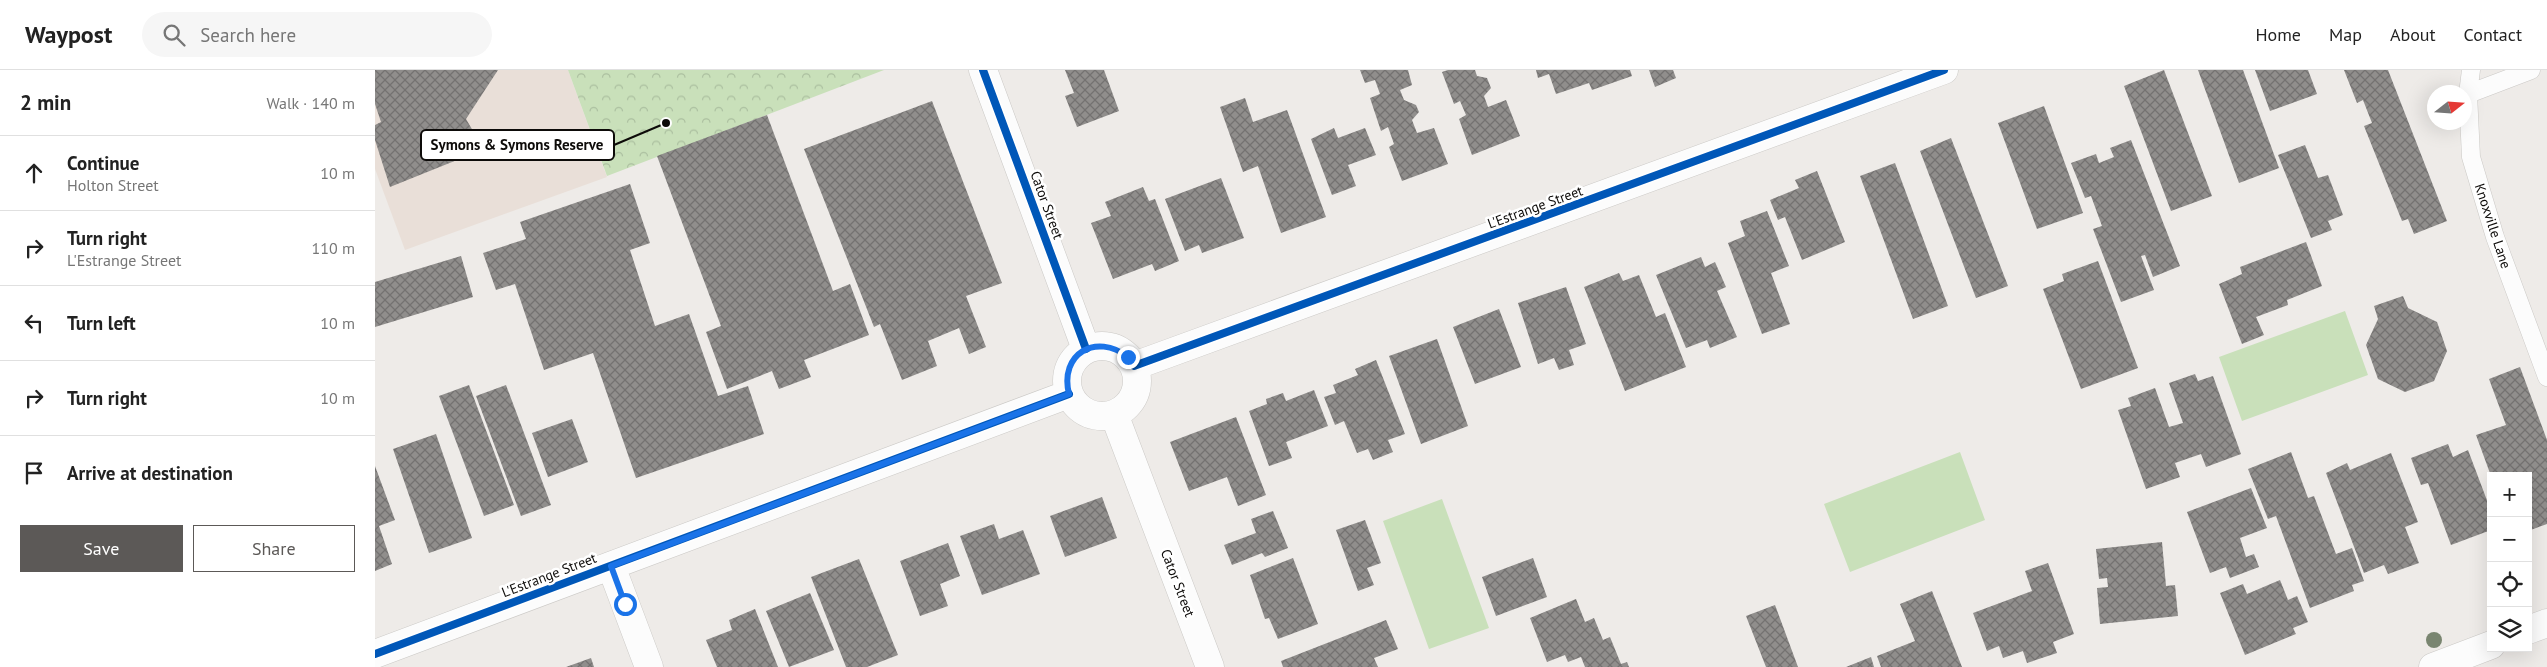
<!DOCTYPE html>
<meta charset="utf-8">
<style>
:root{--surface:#fff;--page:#f6f6f6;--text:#222;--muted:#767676;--line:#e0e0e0;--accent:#5c5957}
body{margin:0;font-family:"PT Sans",sans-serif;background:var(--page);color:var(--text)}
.controls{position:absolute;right:15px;bottom:15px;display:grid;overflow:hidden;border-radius:0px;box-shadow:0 5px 20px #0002}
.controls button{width:45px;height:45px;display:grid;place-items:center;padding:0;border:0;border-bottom:1px solid var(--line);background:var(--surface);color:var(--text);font:25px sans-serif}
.compass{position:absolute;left:2052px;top:15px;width:45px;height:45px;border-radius:50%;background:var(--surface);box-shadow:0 5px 20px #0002;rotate:73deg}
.stop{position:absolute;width:15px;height:15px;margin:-11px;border:4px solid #1a73e8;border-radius:50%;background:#fff}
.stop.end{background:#1a73e8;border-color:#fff;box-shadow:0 1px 5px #0008}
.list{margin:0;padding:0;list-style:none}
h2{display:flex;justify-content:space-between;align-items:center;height:65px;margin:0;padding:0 20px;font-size:21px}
h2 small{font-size:16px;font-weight:400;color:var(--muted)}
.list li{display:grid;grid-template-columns:32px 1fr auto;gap:15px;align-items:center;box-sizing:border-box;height:75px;padding:0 20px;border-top:1px solid var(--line)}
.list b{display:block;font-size:19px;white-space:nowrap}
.list p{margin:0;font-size:16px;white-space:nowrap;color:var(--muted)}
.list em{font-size:16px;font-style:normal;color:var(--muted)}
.actions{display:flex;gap:10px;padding:15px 20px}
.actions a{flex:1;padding:11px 0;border:1px solid var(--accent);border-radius:0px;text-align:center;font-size:18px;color:var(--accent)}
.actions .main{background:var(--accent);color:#fff}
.icon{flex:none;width:28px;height:28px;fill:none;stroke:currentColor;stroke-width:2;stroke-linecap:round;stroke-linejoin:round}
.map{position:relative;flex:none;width:2172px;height:597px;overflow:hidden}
header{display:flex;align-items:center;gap:30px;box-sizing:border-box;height:70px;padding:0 25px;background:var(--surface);border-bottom:1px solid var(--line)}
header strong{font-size:24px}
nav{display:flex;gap:28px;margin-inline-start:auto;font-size:18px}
.search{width:350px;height:45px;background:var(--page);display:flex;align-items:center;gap:12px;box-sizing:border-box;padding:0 18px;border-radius:28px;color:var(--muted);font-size:19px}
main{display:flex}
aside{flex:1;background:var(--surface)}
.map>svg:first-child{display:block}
</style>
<header>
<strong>Waypost</strong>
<div class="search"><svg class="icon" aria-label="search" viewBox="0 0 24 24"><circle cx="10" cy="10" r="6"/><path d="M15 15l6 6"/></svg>Search here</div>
<nav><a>Home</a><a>Map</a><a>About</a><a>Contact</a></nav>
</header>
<main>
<aside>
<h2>2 min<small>Walk · 140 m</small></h2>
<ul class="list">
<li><svg class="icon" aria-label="ahead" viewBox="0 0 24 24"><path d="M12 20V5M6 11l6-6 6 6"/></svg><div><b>Continue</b><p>Holton Street</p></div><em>10 m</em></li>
<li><svg class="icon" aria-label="right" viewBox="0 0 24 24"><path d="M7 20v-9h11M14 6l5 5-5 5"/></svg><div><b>Turn right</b><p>L'Estrange Street</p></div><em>110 m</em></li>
<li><svg class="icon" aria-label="left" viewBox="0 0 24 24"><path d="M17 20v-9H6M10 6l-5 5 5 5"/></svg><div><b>Turn left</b></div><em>10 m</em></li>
<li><svg class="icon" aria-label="right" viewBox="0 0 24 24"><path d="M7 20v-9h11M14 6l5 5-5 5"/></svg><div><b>Turn right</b></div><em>10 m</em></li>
<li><svg class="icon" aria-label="arrive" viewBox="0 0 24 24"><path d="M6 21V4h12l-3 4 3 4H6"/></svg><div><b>Arrive at destination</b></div></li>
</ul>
<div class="actions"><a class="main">Save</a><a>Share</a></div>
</aside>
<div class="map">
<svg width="2172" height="597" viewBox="0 0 2172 597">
<defs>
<pattern id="park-crowns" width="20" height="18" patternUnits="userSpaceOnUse" patternTransform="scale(1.25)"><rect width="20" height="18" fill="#c9e0ba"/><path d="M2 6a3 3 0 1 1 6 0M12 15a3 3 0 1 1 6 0" fill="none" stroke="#abbf9f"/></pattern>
<pattern id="building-cross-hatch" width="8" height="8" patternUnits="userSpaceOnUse" patternTransform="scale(1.25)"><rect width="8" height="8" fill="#908e8c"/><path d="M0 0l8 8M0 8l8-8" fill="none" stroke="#747271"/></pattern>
</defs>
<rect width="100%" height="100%" fill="#eeebe8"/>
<path fill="#e9dfd8" d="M0,0H193L232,107L30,180L0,99Z"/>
<path fill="url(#park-crowns)" d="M193,0H509L232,106Z"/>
<path fill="#c9e0ba" d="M1970,241L1993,305L1867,351L1844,287Z
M1585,382L1610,450L1475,502L1449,434Z
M1067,429L1114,558L1054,579L1008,451Z"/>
<path fill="url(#building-cross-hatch)" d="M0,0H123L91,49L101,66L87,88L15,117L0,70V55L6,52L0,34Z
M690,0H729L744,41L702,57L690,26L699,23Z
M985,0H1033L1037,15L1025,20L1029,30L1041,35L1044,42L1037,50L1042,63L1059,58L1073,94L1027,111L1014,77L1019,74L1013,57L1006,61L995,28L1005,24L1000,10L990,13Z
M1073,0H1100L1102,6L1112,8L1116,18L1109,26L1113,37L1131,30L1145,66L1097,85L1084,49L1091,45L1085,31L1079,34L1067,2Z
M1161,0H1255L1257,6L1217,20L1214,13L1181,24L1174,4L1163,8Z
M1274,0H1298L1301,8L1280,17Z
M1789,0L1837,126L1796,141L1749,16Z
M1823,0H1868L1904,98L1864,113Z
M1880,0H1933L1942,24L1895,41Z
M1969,0H2013L2072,151L2039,164L2033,149L2027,151L1989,56L1997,53L1988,30L1982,33Z
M870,28L878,52L912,40L951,147L906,163L883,96L868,102L845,37Z
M557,31L627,213L591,226L611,277L594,284L584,258L553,271L562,296L527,310L505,254L499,257L429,79Z
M1669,36L1708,143L1662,159L1623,53Z
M392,45L458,221L475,214L494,265L429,290L436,307L404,319L397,301L352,319L331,262L346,256L282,86Z
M959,58L963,68L990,58L1001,85L973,95L981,116L957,125L936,69Z
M1576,68L1633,216L1601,228L1545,81Z
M1756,70L1805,196L1778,207L1770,185L1766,186L1779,220L1746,232L1718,159L1727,156L1716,126L1710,128L1696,93L1721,84L1724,93L1739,87L1735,78Z
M1930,75L1943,108L1953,105L1968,145L1953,151L1957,160L1936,168L1903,85Z
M1520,93L1573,236L1538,249L1485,106Z
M1442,101L1470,172L1427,190L1410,147L1403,150L1395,130L1424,118L1420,110Z
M846,108L869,168L827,183L824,175L810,181L790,129Z
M255,114L275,173L255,180L280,256L314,244L343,326L373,316L389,364L261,408L218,283L169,300L140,214L121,220L108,183L151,169L145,152Z
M768,117L774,131L780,129L804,191L780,201L777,194L738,209L716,153L736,146L730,132Z
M1392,141L1414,196L1396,203L1415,254L1387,264L1353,173L1370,166L1365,151Z
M1931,172L1947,216L1912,230L1913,235L1881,247L1889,265L1867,274L1844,214L1867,204L1865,197Z
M86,186L98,227L0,257V212Z
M1326,187L1330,197L1340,192L1351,217L1342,221L1362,267L1335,278L1332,270L1311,278L1281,205Z
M1723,191L1763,298L1706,319L1668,219L1689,211L1687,204Z
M1244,203L1248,211L1264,205L1281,247L1290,243L1311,297L1250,321L1209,217Z
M1191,217L1211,274L1194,280L1199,295L1184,300L1179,288L1163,294L1143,233Z
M2028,226L2033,238L2062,252L2072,281L2059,311L2030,322L2003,309L1991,275L2003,249L1999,236Z
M1124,239L1146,297L1100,314L1078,257Z
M1062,269L1093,356L1046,374L1014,286Z
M1001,290L1030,364L1013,370L1018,382L998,390L993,379L982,383L969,351L960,355L949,327L961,323L958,315L983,305L980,299Z
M2145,297L2172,370V454L2153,461V406H2116L2101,365L2131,355L2114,309Z
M1820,304L1823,311L1838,306L1866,384L1831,397L1826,384L1800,393L1805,407L1771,419L1743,340L1756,336L1753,328L1780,318L1794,357L1808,353L1794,313Z
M94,315L139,435L109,446L64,326Z
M131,315L176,435L146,446L101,326Z
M939,320L953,356L911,372L917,388L894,396L874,341L892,334L891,329L908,323L911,331Z
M861,347L891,425L863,436L852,407L814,421L795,372Z
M197,349L213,392L173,407L157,363Z
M61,364L97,468L54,483L18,379Z
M2073,374L2078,387L2093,380L2116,441V460L2076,475L2053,413L2046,415L2036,388Z
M1916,382L1933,428L1939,426L1961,484L1977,478L1989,511L1977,515L1979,521L1935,538L1901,446L1893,449L1873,399Z
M2016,383L2043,452L2030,457L2044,493L2013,504L2009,495L1989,503L1951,403L1972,393L1975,400Z
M0,396L20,450L4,456L17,494L0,501Z
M1876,418L1892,458L1865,468L1871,487L1879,484L1884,497L1855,508L1851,497L1835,503L1812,442Z
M727,427L742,468L690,487L675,446Z
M898,441L913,478L890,487L887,483L857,495L849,475L881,463L876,449Z
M990,450L1006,493L992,498L999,515L983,521L961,460Z
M619,454L624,469L648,460L665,504L607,525L585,466Z
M1787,472L1791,516L1800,515L1803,546L1725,554L1722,518L1733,517L1732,508L1724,509L1721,479Z
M573,473L585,506L565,514L573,536L545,546L525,491Z
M918,488L943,554L903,569L894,548L890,549L875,505Z
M1158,488L1172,527L1121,546L1107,507Z
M484,489L523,585L492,597H471L436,507Z
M1673,493L1699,564L1678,572L1682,583L1652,593L1648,581L1628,588L1624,576L1612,581L1598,543L1657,521L1650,501Z
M1905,510L1913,530L1922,526L1933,552L1918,558L1921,564L1870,585L1845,523L1868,514L1872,524Z
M1557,521L1587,597H1506L1502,586L1540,571L1525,534Z
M435,523L459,580L414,597L391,541Z
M1201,529L1210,552L1219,548L1228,570L1235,567L1246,594L1252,592L1254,597H1210L1206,587L1193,592L1190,585L1172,592L1155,548Z
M1400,535L1423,597H1391L1371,546Z
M380,539L403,597H342L331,570L357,560L354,550Z
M1011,550L1023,579L999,588L1003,597H908L906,591Z
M1496,587L1499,597H1471Z
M216,588L219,597H191Z"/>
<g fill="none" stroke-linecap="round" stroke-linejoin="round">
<defs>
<path id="lane" d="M2096,0L2093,24L2096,87L2120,167L2172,307
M2093,24L2156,0"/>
<path id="street" d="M608,0L711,279
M692 311a35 35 0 1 1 70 0a35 35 0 1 1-70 0Z
M759,296L1569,0
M739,344L835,597
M236,496L274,597
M2153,560L2172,553
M0,584L694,324
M2058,597L2116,575"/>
</defs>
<use href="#lane" stroke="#cbc9c6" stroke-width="19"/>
<use href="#street" stroke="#cbc9c6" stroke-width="29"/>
<use href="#lane" stroke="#fcfcfc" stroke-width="18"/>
<use href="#street" stroke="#fcfcfc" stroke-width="28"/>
<defs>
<path id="cycleway" d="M608,0L711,279
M759,296L1569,0
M0,584L694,324"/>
</defs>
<use href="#cycleway" stroke="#fff" stroke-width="11"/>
<use href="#cycleway" stroke="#0057b8" stroke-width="8"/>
</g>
<circle fill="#798570" cx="2059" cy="570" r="8"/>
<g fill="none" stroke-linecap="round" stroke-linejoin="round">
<path stroke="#1a73e8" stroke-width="6" d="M250,534L236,496L694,324C684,284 721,262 753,287"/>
</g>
<g text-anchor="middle" stroke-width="5" stroke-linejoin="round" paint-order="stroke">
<g font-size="14" fill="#0d0b09" stroke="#fff">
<text transform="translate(672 135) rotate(70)" y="5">Cator Street</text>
<text transform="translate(1160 137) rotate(-20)" y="5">L'Estrange Street</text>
<text transform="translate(2118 156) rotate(72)" y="5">Knoxville Lane</text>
<text transform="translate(174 505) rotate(-21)" y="5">L'Estrange Street</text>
<text transform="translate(803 513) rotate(69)" y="5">Cator Street</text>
</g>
</g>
<path fill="none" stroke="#0d0b09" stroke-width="2" d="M291 53L239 75"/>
<circle fill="#0d0b09" stroke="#fff" stroke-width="2" cx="291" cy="53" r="5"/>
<rect fill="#fff" stroke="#0d0b09" stroke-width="2" x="46" y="60" width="193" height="30" rx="5"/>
<g font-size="15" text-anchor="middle" font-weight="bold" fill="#0d0b09">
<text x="142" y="80">Symons &amp; Symons Reserve</text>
</g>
</svg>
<div class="controls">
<button>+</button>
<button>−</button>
<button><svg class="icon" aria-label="locate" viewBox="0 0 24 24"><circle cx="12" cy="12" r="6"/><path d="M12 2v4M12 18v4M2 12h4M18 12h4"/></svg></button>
<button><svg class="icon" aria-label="layers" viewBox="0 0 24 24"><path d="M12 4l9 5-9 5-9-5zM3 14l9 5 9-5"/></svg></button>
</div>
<svg class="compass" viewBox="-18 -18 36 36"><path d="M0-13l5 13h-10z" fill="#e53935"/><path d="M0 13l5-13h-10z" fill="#767676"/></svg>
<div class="stop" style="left:250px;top:534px"></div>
<div class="stop end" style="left:753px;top:287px"></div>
</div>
</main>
